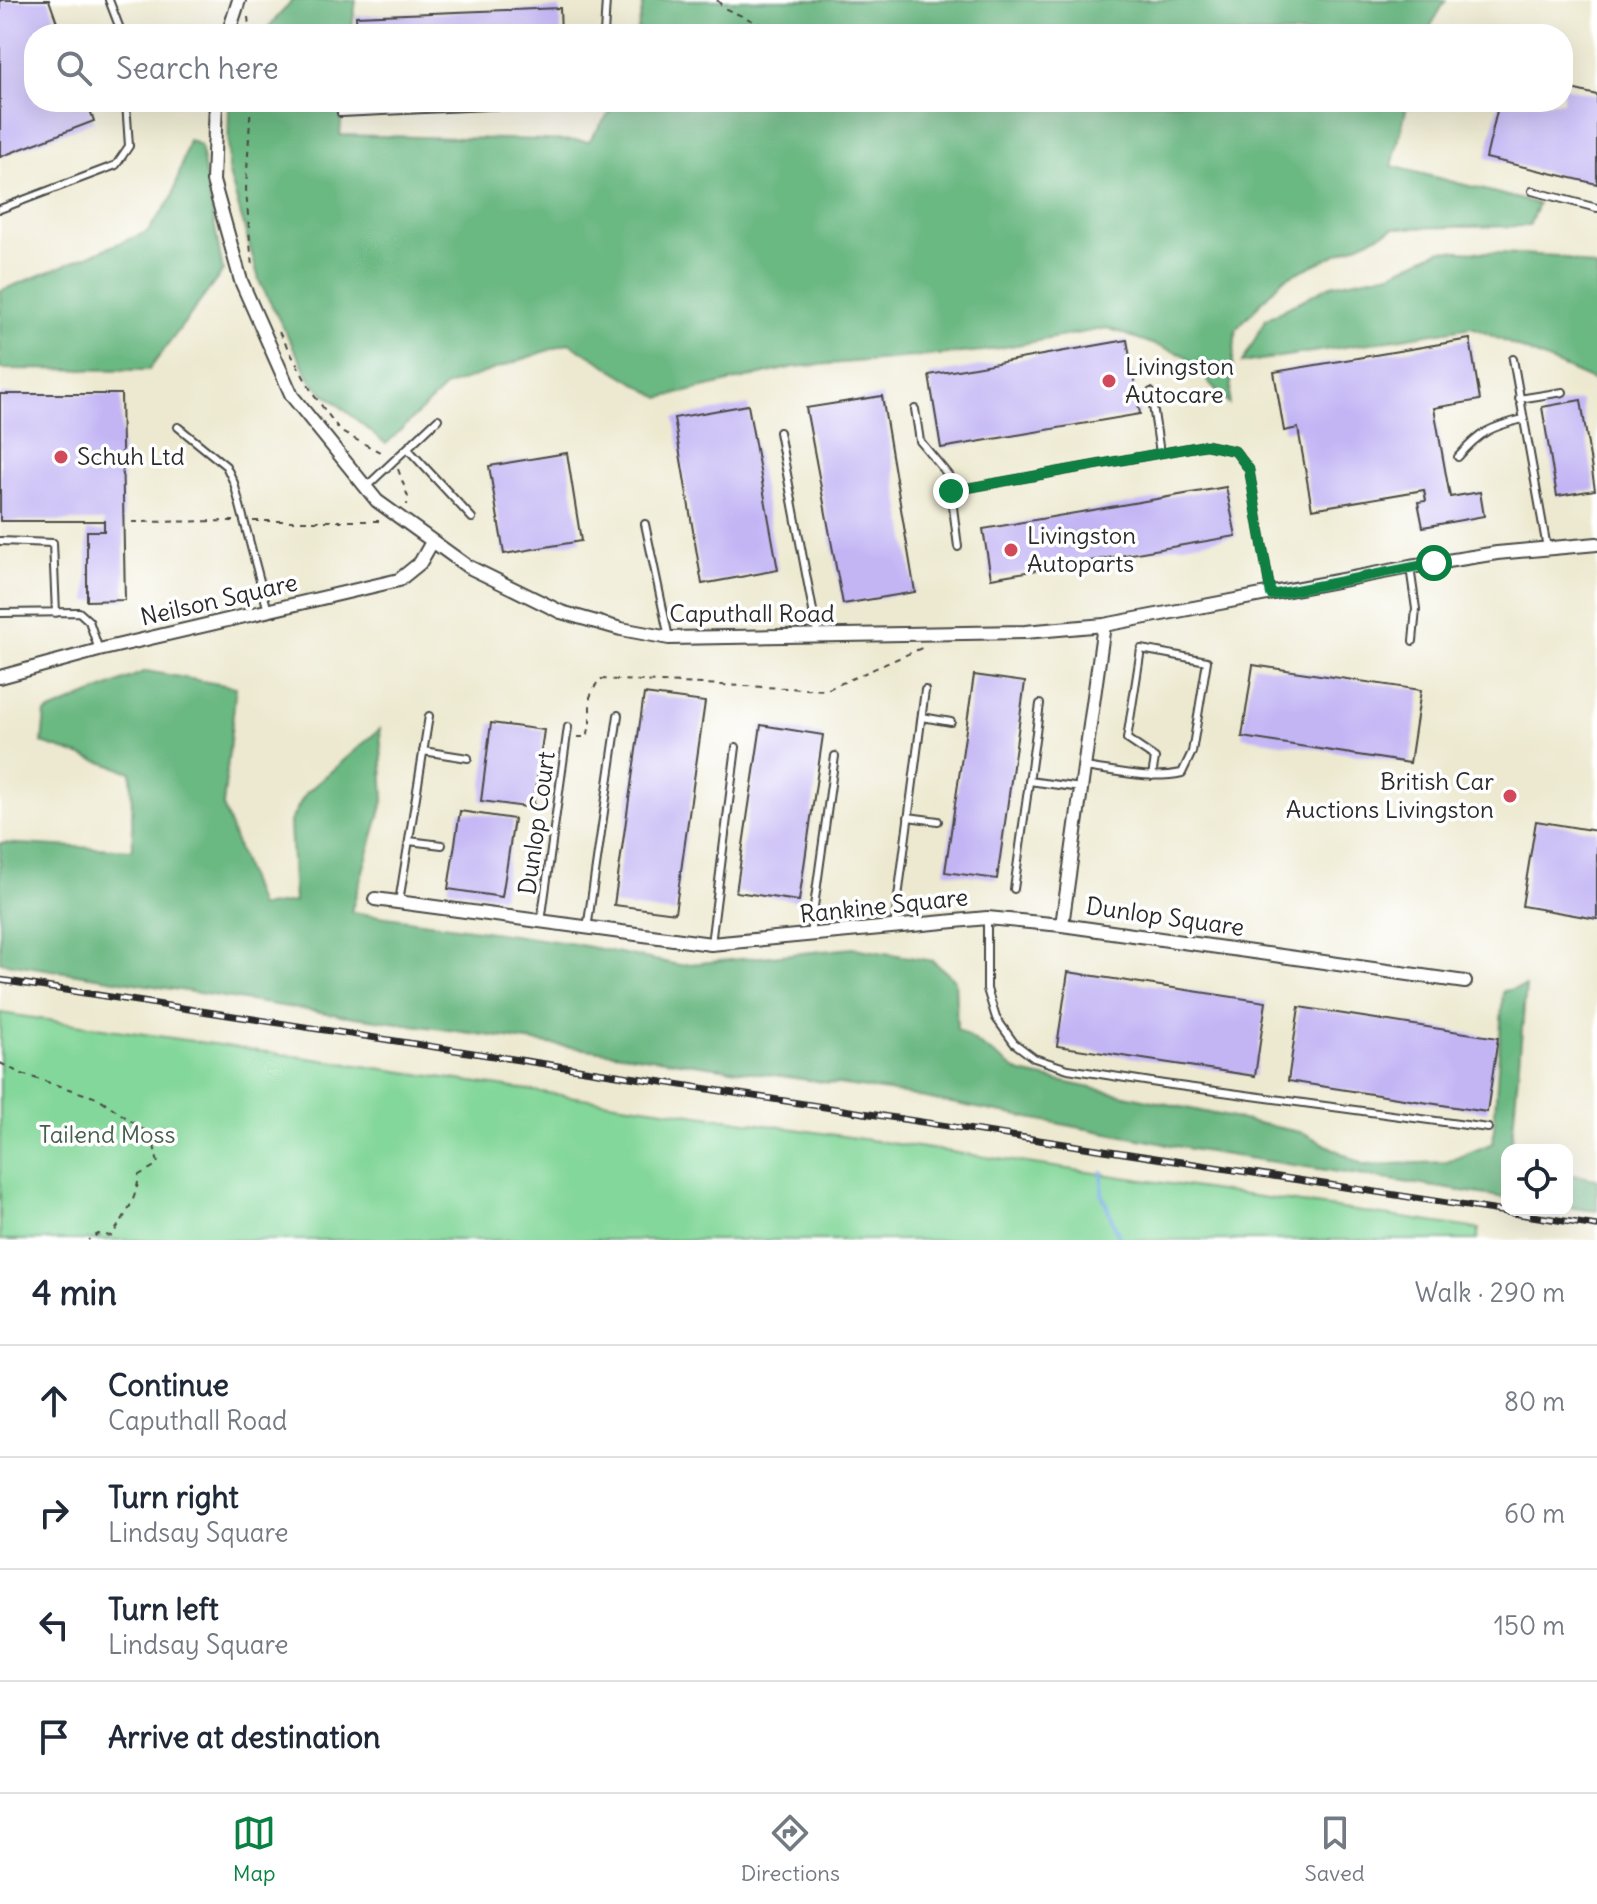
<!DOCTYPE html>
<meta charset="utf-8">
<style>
:root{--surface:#fff;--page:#f2f2f3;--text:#1f2937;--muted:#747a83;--line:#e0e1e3;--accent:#0b8043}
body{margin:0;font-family:Delius,sans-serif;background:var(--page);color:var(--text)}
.controls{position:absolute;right:24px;bottom:24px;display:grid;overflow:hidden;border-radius:16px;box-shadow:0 8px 32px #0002}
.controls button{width:72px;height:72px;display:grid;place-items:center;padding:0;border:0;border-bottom:2px solid var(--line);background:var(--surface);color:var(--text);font:40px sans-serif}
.stop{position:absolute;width:24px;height:24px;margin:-18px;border:6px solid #0b8043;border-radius:50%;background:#fff}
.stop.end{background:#0b8043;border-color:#fff;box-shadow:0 2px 8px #0008}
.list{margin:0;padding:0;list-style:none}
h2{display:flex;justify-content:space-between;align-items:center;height:104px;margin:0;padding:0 32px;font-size:34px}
h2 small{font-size:26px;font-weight:400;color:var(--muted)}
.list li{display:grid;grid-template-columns:52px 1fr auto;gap:24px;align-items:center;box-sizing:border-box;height:112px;padding:0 32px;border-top:2px solid var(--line)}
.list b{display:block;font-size:30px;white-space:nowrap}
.list p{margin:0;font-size:26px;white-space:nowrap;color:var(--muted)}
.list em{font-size:26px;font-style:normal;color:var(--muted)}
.icon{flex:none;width:44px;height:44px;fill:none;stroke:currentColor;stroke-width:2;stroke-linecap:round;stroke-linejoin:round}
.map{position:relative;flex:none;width:1597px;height:1240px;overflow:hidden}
.search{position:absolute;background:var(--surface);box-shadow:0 8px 32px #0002;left:24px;right:24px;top:24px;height:88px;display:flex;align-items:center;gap:20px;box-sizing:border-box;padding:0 28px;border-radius:32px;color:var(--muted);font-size:30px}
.sheet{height:552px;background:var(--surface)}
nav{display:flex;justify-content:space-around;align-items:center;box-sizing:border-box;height:112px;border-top:2px solid var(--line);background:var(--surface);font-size:22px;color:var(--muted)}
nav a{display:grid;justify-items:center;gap:4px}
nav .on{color:var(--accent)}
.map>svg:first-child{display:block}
</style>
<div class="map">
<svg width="1597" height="1240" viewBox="0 0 1597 1240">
<rect width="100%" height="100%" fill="#fff"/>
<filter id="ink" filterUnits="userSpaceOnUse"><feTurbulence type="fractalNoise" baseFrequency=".0125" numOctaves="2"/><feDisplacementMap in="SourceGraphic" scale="16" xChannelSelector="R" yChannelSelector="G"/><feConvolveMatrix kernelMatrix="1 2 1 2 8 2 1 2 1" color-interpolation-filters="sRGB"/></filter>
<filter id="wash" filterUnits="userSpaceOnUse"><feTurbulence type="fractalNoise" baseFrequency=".006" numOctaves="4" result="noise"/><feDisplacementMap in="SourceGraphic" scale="32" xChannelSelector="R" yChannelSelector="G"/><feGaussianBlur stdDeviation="1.8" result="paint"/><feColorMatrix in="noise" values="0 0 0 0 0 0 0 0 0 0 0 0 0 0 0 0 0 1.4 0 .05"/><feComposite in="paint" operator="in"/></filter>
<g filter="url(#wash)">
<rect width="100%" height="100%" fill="#ede9d0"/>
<path fill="#83d79a" stroke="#578162" stroke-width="2" d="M0,1013L1479,1229L1477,1240H0Z"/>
<path fill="#6ab882" stroke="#4a7256" stroke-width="2" d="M293,0H356L351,34H262Z
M644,0H1446L1426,34H637Z
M229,102H343L340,135L589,141L617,102H1408L1392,166L1538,204L1529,226L1394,228L1283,279L1236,329L1229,404L1184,355L1107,328L984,351L794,367L660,398L569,343L447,386L386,444L312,383L260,283L228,170Z
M189,140L200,145L223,271L149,370L0,369V291L147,232L172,198Z
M1441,250L1558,256L1597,268V382L1472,327L1242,363L1266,319L1331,285L1391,273Z
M146,671L236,687L223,806L259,907L294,902L290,822L305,794L380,729L384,799L351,912L575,944L679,965L854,948L933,961L955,980L957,1029L1021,1073L1304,1133L1364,1165L1447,1162L1493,1143L1503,991L1526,986L1511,1150H1507V1198L1202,1151L888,1091L326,1013L0,962V843L133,850L131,772L42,743L45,713Z
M1567,1174L1597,1179V1211L1567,1207Z"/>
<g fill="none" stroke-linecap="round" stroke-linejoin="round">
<path stroke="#77abe3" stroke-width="4" d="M1102,1172V1194L1120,1240"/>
</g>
<g id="blocks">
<path fill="#c3b5f4" d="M0,0H49L61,34H34V102H87L94,121L0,157Z
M560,8L561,34H357L356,16Z
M1563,87L1597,95V184L1486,158L1499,102H1563Z
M1470,339L1480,400L1434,408L1450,497L1480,492L1484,516L1423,527L1418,502L1426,501L1424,490L1312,509L1298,428L1284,431L1274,372Z
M1127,340L1140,414L941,448L929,375Z
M0,394H121L125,600L87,601V531H104V521H0Z
M882,396L915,592L843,604L806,408Z
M1581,400L1595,490L1557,496L1542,407Z
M748,405L778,570L702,584L674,418Z
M567,453L581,541L504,554L489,466Z
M1226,487L1236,536L991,578L983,529Z
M1253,665L1421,690L1410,763L1242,737Z
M974,675L1025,682L997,879L945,872Z
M644,694L705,702L675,913L614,905Z
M491,723L544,730L533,808L481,801Z
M761,725L823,735L799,901L736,892Z
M460,811L514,819L502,897L448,889Z
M1536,821L1597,831V919L1522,906Z
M1068,972L1266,1002L1255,1076L1057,1046Z
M1299,1007L1498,1038L1487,1112L1288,1081Z"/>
</g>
</g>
<g filter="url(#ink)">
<use href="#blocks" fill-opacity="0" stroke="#484844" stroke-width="2"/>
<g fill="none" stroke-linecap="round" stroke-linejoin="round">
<defs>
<path id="service" d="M109,0L122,34
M604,34L606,0
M341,113L574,102
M1532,191L1597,208
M0,209L116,165L129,146L126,102
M1513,359L1547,548
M1151,392L1160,453
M1519,399L1563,392
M915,409L920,441L949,476L951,491L1206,445L1235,451L1249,469L1271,595
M178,427L226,466L234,483L268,611
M779,432L818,637
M408,449L472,518
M1458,457C1480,432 1490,427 1523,419
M366,487L438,419
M951,491L958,547
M645,524L669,638
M0,541L53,543L56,613
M1410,567L1416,609L1413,641
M0,613L79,612L89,621L99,650
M922,717L951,722
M423,751L468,758
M1084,767C1116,771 1150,780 1182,773L1192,752L1207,661L1141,649L1127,739L1155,758L1152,776
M1029,781L1081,788
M908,817L938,821
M409,841L442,845
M1014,889L1040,704
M399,902L429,716
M987,918V989L996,1018L1014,1043L1034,1058L1068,1069L1164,1084L1488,1128
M541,922L568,727
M894,928L925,690
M587,929L618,715
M810,935L835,756
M711,944L736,747"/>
<path id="minor" d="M228,34L239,0
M216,102L213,181L241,281L292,396L377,501L467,566L561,612L621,629L669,638L1025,632L1104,625L1410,567L1497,553L1597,544
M0,677L99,650L399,580L420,563L432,542
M375,899L711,944L987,918L1062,925L1465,982
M1062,925L1104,625"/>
</defs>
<use href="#service" stroke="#484844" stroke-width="10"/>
<use href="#minor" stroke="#484844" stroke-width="16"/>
<path stroke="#484844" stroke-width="2" stroke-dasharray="6 6" stroke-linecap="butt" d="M717,0L724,8L782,34
M248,17L250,34
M251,102L246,189L252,268
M279,332L313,394L341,432L384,454
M398,469L408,497L407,505
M253,521H383
M132,522L235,521
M577,737H587L590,725V697L599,679L826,690L924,647
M0,1063L22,1074L100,1099L152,1136L158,1164L139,1175C137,1198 125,1217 111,1236L98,1234L88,1240"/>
<use href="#service" stroke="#fff" stroke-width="6"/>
<use href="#minor" stroke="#fff" stroke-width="12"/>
<defs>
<path id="rail" d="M0,980L1597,1226"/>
</defs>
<use href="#rail" stroke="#2b2b2b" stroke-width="7"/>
<use href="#rail" stroke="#fff" stroke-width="4" stroke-dasharray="12" stroke-linecap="butt"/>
</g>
</g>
<g fill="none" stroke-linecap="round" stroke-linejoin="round" filter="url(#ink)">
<path stroke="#0b8043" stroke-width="10" d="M951,491L1206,445L1235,451L1249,469L1271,595L1434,563"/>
</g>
<g fill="#d1495b" stroke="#fff" stroke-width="3">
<circle cx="1109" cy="381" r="8"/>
<circle cx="61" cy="457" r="8"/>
<circle cx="1011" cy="550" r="8"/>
<circle cx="1510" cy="796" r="8"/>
</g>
<g text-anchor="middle" stroke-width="7" stroke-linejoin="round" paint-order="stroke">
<g font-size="24" fill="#2b2b2b" stroke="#fff" text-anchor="start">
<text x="1125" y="375">Livingston<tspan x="1125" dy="28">Autocare</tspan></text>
<text x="77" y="465">Schuh Ltd</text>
<text x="1027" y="544">Livingston<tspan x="1027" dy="28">Autoparts</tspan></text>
<text x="1494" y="790" text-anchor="end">British Car<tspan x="1494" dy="28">Auctions Livingston</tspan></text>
</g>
<g font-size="24" fill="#2b2b2b" stroke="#fff">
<text transform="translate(219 600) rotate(-13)" y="8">Neilson Square</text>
<text x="752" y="622">Caputhall Road</text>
<text transform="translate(537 823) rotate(-82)" y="8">Dunlop Court</text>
<text transform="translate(884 906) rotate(-6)" y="8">Rankine Square</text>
<text transform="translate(1165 917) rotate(8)" y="8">Dunlop Square</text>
</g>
<g font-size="24" fill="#455f4c" stroke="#fff">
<text x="107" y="1143">Tailend Moss</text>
</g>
</g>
</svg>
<div class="controls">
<button><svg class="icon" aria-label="locate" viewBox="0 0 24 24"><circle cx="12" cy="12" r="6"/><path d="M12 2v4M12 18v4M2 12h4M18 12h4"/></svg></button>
</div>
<div class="stop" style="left:1434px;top:563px"></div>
<div class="stop end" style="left:951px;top:491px"></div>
<div class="search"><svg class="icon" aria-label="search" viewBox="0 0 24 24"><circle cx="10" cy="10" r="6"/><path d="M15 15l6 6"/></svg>Search here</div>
</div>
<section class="sheet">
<h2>4 min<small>Walk · 290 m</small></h2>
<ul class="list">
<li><svg class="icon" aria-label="ahead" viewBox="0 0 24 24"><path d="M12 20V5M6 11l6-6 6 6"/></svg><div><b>Continue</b><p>Caputhall Road</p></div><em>80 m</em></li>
<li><svg class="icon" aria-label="right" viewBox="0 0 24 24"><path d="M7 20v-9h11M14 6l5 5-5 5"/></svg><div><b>Turn right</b><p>Lindsay Square</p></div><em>60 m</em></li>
<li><svg class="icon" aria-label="left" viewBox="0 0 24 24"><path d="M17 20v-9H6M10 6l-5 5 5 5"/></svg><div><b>Turn left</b><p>Lindsay Square</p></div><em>150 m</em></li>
<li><svg class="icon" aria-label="arrive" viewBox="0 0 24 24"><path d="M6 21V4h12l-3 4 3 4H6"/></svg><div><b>Arrive at destination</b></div></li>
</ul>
</section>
<nav>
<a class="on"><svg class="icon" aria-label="map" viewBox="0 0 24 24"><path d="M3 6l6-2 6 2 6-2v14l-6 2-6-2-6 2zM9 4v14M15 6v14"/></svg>Map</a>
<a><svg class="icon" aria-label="directions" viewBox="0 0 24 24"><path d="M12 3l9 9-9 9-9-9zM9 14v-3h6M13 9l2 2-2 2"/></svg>Directions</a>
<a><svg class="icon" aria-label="saved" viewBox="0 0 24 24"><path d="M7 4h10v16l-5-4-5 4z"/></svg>Saved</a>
</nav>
